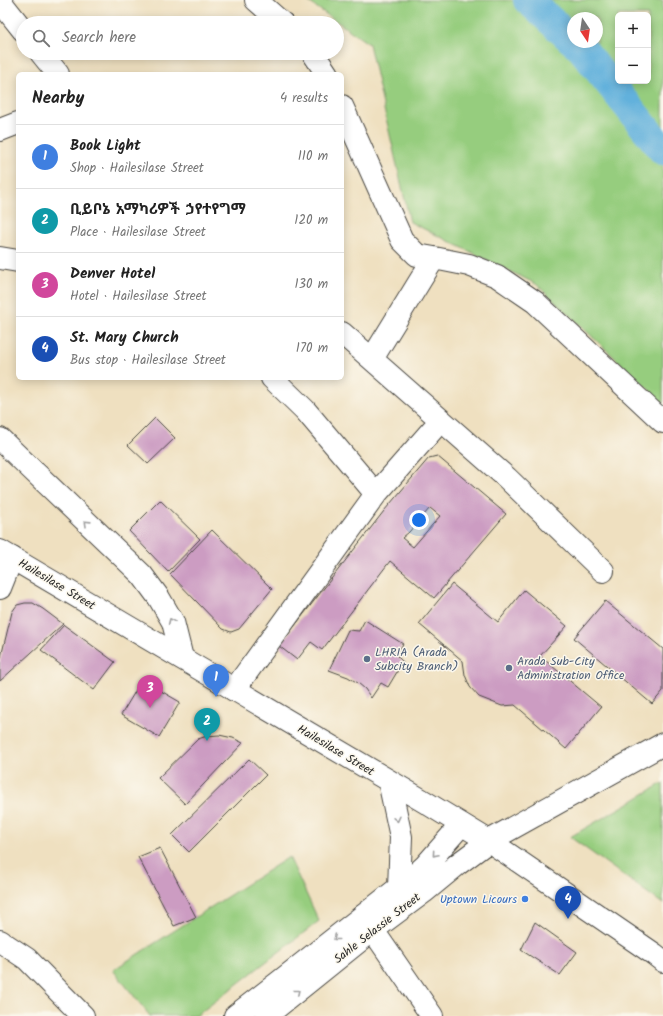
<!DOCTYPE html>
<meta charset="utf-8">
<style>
:root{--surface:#fff;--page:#f6f6f6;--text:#222;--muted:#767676;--line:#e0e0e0;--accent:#b5179e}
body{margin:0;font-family:Kalam,"Noto Sans Ethiopic",sans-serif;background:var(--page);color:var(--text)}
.controls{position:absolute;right:12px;top:12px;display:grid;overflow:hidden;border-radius:6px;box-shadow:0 2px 10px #0003}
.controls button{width:36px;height:36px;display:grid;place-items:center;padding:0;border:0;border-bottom:1px solid var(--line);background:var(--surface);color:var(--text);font:20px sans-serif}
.compass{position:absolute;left:567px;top:12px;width:36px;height:36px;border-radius:50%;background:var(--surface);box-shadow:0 2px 10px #0003;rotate:167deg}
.you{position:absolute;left:419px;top:520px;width:14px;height:14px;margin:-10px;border:3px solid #fff;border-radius:50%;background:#1a73e8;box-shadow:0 0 0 6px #1a73e833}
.badge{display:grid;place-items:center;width:26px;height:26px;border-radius:50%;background:var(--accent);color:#fff;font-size:13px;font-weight:700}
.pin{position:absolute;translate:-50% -33px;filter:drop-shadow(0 1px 2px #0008)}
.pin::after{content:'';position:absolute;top:21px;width:14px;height:12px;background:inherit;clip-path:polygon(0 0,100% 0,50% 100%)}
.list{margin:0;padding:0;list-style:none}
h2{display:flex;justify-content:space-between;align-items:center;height:52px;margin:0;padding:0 16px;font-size:17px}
h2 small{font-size:13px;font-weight:400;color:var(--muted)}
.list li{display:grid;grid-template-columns:26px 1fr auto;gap:12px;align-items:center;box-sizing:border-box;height:64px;padding:0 16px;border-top:1px solid var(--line)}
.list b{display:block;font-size:15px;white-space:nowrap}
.list p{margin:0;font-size:13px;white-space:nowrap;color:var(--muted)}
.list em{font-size:13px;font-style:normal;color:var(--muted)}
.icon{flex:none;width:22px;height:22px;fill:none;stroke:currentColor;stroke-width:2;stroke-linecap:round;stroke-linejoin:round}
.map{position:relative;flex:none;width:663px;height:1016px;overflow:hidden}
.search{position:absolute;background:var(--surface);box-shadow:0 2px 10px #0003;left:16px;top:16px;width:328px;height:44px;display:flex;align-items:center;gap:10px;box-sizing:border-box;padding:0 14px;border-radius:22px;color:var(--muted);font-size:15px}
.panel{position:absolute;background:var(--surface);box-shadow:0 2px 10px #0003;left:16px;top:72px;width:328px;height:308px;border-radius:6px}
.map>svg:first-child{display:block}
</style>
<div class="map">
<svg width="663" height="1016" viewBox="0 0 663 1016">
<rect width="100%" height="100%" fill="#fbf7ec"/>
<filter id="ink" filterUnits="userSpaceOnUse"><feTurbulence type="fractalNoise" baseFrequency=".025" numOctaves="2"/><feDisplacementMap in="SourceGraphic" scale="8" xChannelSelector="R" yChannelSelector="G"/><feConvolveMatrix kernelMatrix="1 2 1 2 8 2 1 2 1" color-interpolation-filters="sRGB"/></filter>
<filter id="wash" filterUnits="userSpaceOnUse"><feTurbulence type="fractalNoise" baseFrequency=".012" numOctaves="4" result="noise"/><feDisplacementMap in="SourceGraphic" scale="16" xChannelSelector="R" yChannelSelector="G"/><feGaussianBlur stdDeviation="0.9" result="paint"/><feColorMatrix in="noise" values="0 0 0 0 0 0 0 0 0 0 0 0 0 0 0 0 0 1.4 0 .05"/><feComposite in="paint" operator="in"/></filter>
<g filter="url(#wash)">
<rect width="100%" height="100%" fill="#efe0c0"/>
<path fill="#96cd7e" stroke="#607c54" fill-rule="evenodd" d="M306,0H663V403L536,284L410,222L369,44ZM618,15H648V81H618ZM573,18H597V42H573Z
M663,783V904L570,837Z
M289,857L319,921L196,1016H150L113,970Z"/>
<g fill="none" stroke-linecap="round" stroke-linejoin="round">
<path stroke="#62b1dc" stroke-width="30" d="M528,0L573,41
M575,42L582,49L663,150"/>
</g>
<g id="blocks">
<path fill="#cc9cc2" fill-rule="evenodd" d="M155,418L175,438L148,464L128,445Z
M437,456L506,514L434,598L390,561L322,650L311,642L297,660L279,646L384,511L429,458ZM430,508L440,516L413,547L402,538L409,532Z
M160,500L200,539L168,572L129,531Z
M212,530L272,589L239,629L231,632L223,629L170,574Z
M452,584L498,622L524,590L567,626L540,656L601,707L566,749L515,705L502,706L479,697L470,687L465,675L463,661L419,624Z
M605,601L663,649V691L652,704L574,638Z
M25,603H33L43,609L63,624L0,681V661L12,612L17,605Z
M365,620L403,644L396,655L403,662L388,687L381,683L371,698L365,689L358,683L348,677L329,670L348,630L359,631Z
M64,625L115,662L94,690L41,650Z
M142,680L180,702L159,737L121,715Z
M219,735L233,738L243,743L185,804L158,778L198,739L207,736Z
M249,759L266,775L189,852L172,835Z
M160,848L196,917L174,926L138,857Z
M535,922L577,952L560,975L521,950Z"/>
</g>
</g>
<g filter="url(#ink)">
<use href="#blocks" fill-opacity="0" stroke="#484641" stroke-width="1"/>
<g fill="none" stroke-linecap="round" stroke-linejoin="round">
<defs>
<path id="minor" d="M256,0L282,23
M0,1L23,30
M41,53L58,74
M313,53L327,74
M342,106L402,240L417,255L434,258L372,359
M0,130L18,123
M0,258L18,261
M434,258L469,265L497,276L535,302L663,422
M342,333L507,478L603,571
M272,378L305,410L376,494
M0,439L142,575L159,598L173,622L182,658
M0,588L12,558
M234,690L376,494L441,420
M489,841L663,744
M363,916L432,1016
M0,941L27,959L83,1016"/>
<path id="major" d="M0,551L425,802L489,841L654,954L663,961
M389,781L401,837L399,888
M235,1016L279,982L415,875L425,866L461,825
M266,1016L373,930L424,892L458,864L489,841"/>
</defs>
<use href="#minor" stroke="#484641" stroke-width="24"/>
<use href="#major" stroke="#484641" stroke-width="24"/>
<use href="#minor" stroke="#fff" stroke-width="22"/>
<use href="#major" stroke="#fff" stroke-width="22"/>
</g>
<defs><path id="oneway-chevron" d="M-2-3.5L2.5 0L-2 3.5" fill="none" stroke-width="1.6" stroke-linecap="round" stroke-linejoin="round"/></defs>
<g stroke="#a0a0a0">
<use href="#oneway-chevron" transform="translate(87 523) rotate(-136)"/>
<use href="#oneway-chevron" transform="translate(171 621) rotate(-114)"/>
<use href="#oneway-chevron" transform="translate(397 819) rotate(77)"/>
<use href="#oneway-chevron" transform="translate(435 854) rotate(131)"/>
<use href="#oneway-chevron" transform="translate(336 938) rotate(142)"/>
<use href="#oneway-chevron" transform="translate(297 992) rotate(-39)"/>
</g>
</g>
<g fill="#5c6f8a" stroke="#fbf7ec" stroke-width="1.5">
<circle cx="367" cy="659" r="4"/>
<circle cx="509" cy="668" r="4"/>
</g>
<circle fill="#3f7fe0" stroke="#fbf7ec" stroke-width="1.5" cx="525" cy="899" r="4"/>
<g text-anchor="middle" stroke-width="3" stroke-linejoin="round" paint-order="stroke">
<g font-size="12" fill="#2b2b2b" stroke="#fbf7ec">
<text transform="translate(57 584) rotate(31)" y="4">Hailesilase Street</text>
<text transform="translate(336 750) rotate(31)" y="4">Hailesilase Street</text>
<text transform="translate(377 928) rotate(-38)" y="4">Sahle Selassie Street</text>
</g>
<g font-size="12" fill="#4e5e75" stroke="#fbf7ec" text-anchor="start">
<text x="375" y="656">LHRIA (Arada<tspan x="375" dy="14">Subcity Branch)</tspan></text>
<text x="517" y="665">Arada Sub-City<tspan x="517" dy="14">Administration Office</tspan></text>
</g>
<g font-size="12" fill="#366cbe" stroke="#fbf7ec" text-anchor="end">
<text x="517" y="903">Uptown Licours</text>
</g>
</g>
</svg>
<div class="controls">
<button>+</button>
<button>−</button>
</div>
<svg class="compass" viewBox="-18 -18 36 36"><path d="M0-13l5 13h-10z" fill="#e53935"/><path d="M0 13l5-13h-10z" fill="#767676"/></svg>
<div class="you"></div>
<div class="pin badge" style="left:216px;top:697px;background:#3f7fe0">1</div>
<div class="pin badge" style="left:207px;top:741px;background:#0f9aa8">2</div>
<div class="pin badge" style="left:150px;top:708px;background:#d1479c">3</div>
<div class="pin badge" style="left:568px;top:919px;background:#1a4fb4">4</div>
<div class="search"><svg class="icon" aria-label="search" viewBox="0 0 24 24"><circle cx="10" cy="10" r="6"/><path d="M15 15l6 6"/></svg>Search here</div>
<section class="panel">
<h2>Nearby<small>4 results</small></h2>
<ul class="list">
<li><span class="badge" style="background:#3f7fe0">1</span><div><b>Book Light</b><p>Shop · Hailesilase Street</p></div><em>110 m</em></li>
<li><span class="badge" style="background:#0f9aa8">2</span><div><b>ቢይቦኔ አማካሪዎች ኃየተየግማ</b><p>Place · Hailesilase Street</p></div><em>120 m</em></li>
<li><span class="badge" style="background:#d1479c">3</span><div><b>Denver Hotel</b><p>Hotel · Hailesilase Street</p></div><em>130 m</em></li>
<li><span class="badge" style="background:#1a4fb4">4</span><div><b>St. Mary Church</b><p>Bus stop · Hailesilase Street</p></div><em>170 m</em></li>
</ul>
</section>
</div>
